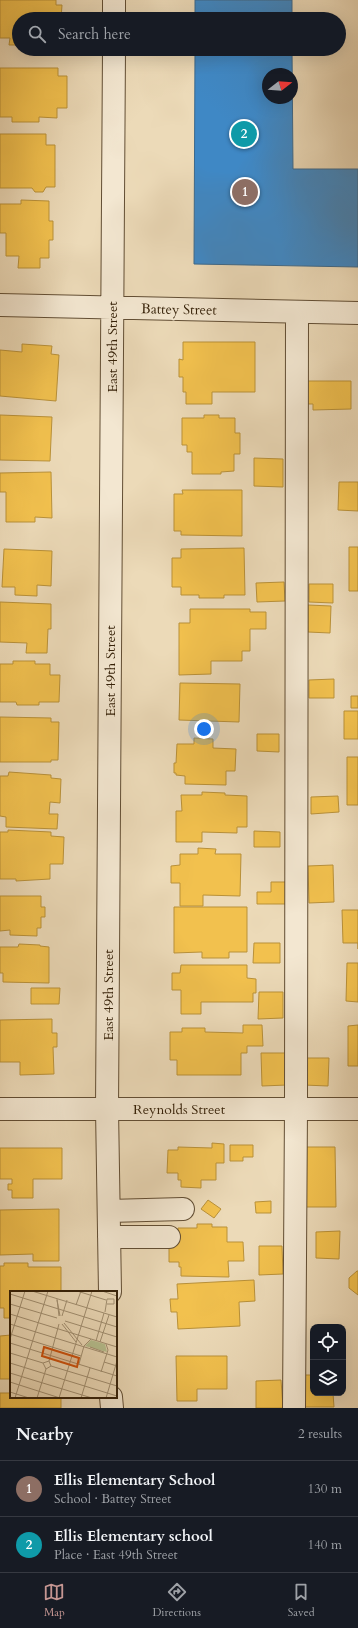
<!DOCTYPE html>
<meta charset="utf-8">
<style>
:root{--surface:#171b24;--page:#20242c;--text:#f1f3f6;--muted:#9ea1a6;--line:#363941;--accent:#c59692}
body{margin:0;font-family:Cardo,serif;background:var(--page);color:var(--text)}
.controls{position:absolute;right:12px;bottom:12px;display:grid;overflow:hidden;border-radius:8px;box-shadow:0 4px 16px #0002}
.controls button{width:36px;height:36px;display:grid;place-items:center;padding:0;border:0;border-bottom:1px solid var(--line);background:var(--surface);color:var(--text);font:20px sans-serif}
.compass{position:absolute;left:262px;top:68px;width:36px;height:36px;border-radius:50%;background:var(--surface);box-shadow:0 4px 16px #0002;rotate:73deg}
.you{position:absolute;left:204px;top:729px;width:14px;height:14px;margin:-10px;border:3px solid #fff;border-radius:50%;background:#1a73e8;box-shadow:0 0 0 6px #1a73e833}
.badge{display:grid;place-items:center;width:26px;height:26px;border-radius:50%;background:var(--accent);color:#fff;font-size:13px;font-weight:700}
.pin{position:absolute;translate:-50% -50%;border:2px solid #fff;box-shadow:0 1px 4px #0006}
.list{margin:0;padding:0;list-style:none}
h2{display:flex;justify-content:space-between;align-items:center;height:52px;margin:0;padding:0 16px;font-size:17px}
h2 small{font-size:13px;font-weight:400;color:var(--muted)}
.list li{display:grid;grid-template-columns:26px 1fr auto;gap:12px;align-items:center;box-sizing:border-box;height:56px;padding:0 16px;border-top:1px solid var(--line)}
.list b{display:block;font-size:15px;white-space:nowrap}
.list p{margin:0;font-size:13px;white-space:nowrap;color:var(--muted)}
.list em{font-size:13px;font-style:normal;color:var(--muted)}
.icon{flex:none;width:22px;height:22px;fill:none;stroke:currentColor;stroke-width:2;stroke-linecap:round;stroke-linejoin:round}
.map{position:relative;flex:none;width:358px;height:1408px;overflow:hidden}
.search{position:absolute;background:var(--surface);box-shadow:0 4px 16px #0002;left:12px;right:12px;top:12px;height:44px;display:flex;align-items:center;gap:10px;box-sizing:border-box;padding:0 14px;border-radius:22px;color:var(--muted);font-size:15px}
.sheet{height:164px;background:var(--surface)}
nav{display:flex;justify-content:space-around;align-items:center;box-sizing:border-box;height:56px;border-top:1px solid var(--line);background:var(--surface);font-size:11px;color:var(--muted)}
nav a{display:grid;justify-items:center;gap:2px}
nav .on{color:var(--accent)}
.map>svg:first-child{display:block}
</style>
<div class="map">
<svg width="358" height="1408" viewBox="0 0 358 1408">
<rect width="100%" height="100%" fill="#ecdab8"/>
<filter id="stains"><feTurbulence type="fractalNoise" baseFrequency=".005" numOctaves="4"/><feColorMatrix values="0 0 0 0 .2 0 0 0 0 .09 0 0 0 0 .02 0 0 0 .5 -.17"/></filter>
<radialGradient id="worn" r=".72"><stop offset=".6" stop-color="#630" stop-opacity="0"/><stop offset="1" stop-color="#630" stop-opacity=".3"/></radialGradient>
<path fill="#f2c14e" stroke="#b99139" d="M0,0H56V5H62L61,19H19V45H9L10,38H0Z
M0,68H58V76H67V108H57V118L39,117V122H12V117H0Z
M0,134H46V145H55V187H46L43,192H35L32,188H0Z
M21,200L49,201V221H53V240H49V258H40V268H18L19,256H6V233H0V204H21Z
M183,342H255V392H212V404H186V392H183V377H179V359L183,360Z
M22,344L52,346L51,354L59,355L56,401L0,396V350L22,352Z
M304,381H351V409L313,410V404H304Z
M0,415L52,417L50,461L0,460Z
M204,415H219V418H235V433H240V454H234V471L221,472V474H192V452H187V445H182V418H204Z
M254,458L283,459V487L254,486Z
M51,472L52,518L35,517V522H6V492H0V473Z
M339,482H358V511L338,510Z
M182,490H242V536L181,535V531H174V494H183Z
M349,547H358V591H349Z
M244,548L245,595H224V598H199V595H181V587H172V558H181V549Z
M4,549L52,551L51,586L37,585V596L15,595V587H2Z
M284,582L285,601L257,602L256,583Z
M309,584H333V603L309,602Z
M0,602L51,604V629H48L47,653H26L27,643L0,642Z
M308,605L331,606L330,633L308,632Z
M190,609H250V612H266V629H250V651H242V661H211V674L179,675V623H190Z
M13,661H35V664H50V675H60L59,702H39V705H17L16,702H0V664H13Z
M334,679V698H309V680Z
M180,683L240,684L239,722L179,720Z
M351,696H358V708H351Z
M344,711H358V739H344Z
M0,717L51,718V722H59L58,760H51V762H0Z
M257,734H279V752L257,751Z
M194,738L213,739V748L236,749L235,771H226V785L185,784V776L176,775V773H174V763H176L177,744H194Z
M347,757H358V805H347Z
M9,772L51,775V778L61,779L60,803L50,802L49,814H58L57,829L6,827V817L0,816V776H8Z
M202,792L225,793V795L247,796V827H237V833L202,832V842H176V811H182L181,795H202Z
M338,796L339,812L311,814V797Z
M8,830L51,832V836L64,837L63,864H50V879L16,881V879H0V832H8Z
M254,831L280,832V847H254Z
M198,848L216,849L215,854H241L240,896L203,895V906H180V883H171V866L180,865V854H198Z
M333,865L334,902L309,903L308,866Z
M271,882H286V904H257V892H271Z
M0,896H41V907H45V917H41V928H37V936L10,935V930L0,931Z
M174,907H247V952H229V958H202V952L174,953Z
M342,910H358V949V943H343Z
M254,943H280V963H253Z
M19,944L40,945V946L49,947V983L3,982V973H0V947H18Z
M347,963H358V1002L346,1001Z
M181,965H247V978L256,979V993H253V1002H201V1014H181V990H172V973H180Z
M31,988H60L59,1004H31Z
M259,992H283V1018L258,1019Z
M52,1019V1033H57V1047H53L54,1074L20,1075V1062H0V1020Z
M243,1025H262L263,1046H247V1053H241V1075H177V1060H170V1032H182V1028H205V1032L243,1033Z
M358,1025V1066H348V1026Z
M261,1053H287V1085L262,1086Z
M305,1058H329L328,1086L304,1085Z
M212,1143L224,1144V1163H216V1180H201V1188L181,1187V1180H178V1173H167L168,1150H178V1147L212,1148Z
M230,1145H253V1157H243V1161H230Z
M304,1147H335L336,1207H304Z
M0,1148H62V1179H33V1198H12V1190H8V1184H12V1179H0Z
M208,1200L221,1209L214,1218L201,1209Z
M271,1201V1213H256L255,1202Z
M59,1209V1261H33V1254L0,1255V1210Z
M197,1224H212V1227H227V1242H243L244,1261H228L229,1277L181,1276V1267H179V1262H169V1231H178V1228H197Z
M340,1231L339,1259L316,1258V1232Z
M259,1246H282L283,1274L259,1275Z
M4,1263H28V1267H61V1292H11V1318H4V1308H0V1266H4Z
M357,1271H358V1295L349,1288V1278Z
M254,1280L255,1301L239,1302L240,1326L178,1329L177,1312H171L170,1299H178L177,1284Z
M11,1335V1379H0V1336Z
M176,1356H227V1389H197V1401H177Z
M303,1375H313V1393H333L334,1407H304Z
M281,1380L283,1408H256V1381Z
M11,1391V1397L61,1398V1408H0V1393H10Z"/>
<path fill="#3f88c5" stroke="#3c698c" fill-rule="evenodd" d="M195,0H292V19H195Z
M195,49H292L293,169H358V267L194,264ZM268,74H292V98H268Z"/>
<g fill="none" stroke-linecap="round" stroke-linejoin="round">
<defs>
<path id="minor" d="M114,19V0
M0,305L358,313
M0,1109H358
M109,1211L183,1209
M109,1237H169
M110,1292L107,1109L114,49
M111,1397L112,1408
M294,1408L296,1109L297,312"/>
</defs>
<use href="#minor" stroke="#624e34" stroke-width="24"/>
<use href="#minor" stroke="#f3e7d1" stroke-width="22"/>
</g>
<g text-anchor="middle" stroke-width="4" stroke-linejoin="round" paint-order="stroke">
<g font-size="14" fill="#342008" stroke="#f3e7d1">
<text transform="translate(179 309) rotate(1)" y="5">Battey Street</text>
<text transform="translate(112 347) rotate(-90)" y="5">East 49th Street</text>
<text transform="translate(110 671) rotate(-90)" y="5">East 49th Street</text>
<text transform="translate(108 995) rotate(-90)" y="5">East 49th Street</text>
<text x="179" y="1114">Reynolds Street</text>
</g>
</g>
<g transform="translate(10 1291)">
<rect width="107" height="107" fill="#ecdab8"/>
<path d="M81,49L95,53L97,61L75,55Z" fill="#b6c090"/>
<path fill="none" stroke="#a29072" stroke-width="1" d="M22,0L107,26M67,0L96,9M92,0L107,5M0,3L107,36M47,8L49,25M47,9L50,25M0,13L47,27M66,14L71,0M95,21L97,8H104V13H97M0,23L107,56M52,25L57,9M55,30L107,46M54,32L72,54M0,33L107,66M52,33L66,51M0,43L71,65M0,48L15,0M86,50L94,22M90,51L99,24M0,52L107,85M80,56L94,61M0,62L33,72M39,70L49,33M94,71L107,75M0,72L107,105M69,73L74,55L81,48M41,75L107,95M91,81L98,59L96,53M0,82L82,107M0,91L50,107M0,101L19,107M5,107L38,0M27,107L36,78L33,72L39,70L41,75L36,78M49,107L82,0M71,107L80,77M96,107L107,70"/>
<path fill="#cd500b" fill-opacity="0.15" stroke="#cd500b" stroke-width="2" d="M34,56L69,67L67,76L32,65Z"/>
<rect width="107" height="107" fill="none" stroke="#342008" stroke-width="2"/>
</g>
<rect width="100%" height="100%" filter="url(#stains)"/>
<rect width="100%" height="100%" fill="url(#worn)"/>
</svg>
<div class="controls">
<button><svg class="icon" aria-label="locate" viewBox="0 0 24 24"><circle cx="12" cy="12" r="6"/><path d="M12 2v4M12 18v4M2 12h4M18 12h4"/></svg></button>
<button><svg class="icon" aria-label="layers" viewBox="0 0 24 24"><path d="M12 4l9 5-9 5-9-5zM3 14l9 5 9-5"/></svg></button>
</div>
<svg class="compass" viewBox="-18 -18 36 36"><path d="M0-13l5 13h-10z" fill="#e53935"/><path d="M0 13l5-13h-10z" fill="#9ea1a6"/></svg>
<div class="you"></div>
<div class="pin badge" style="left:245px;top:192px;background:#8d6e63">1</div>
<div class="pin badge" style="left:244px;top:134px;background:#0f9aa8">2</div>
<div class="search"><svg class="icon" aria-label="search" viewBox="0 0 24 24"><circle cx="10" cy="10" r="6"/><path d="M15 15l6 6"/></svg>Search here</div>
</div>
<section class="sheet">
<h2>Nearby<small>2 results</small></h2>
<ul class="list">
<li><span class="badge" style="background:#8d6e63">1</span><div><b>Ellis Elementary School</b><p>School · Battey Street</p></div><em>130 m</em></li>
<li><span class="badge" style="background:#0f9aa8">2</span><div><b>Ellis Elementary school</b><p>Place · East 49th Street</p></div><em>140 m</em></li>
</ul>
</section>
<nav>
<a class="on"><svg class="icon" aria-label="map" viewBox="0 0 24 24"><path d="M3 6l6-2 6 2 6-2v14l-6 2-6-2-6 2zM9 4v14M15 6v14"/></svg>Map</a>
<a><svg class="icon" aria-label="directions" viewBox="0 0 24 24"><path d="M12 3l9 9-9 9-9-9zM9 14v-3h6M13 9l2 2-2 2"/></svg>Directions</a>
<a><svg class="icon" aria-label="saved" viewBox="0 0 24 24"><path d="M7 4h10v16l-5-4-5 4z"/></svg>Saved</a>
</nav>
